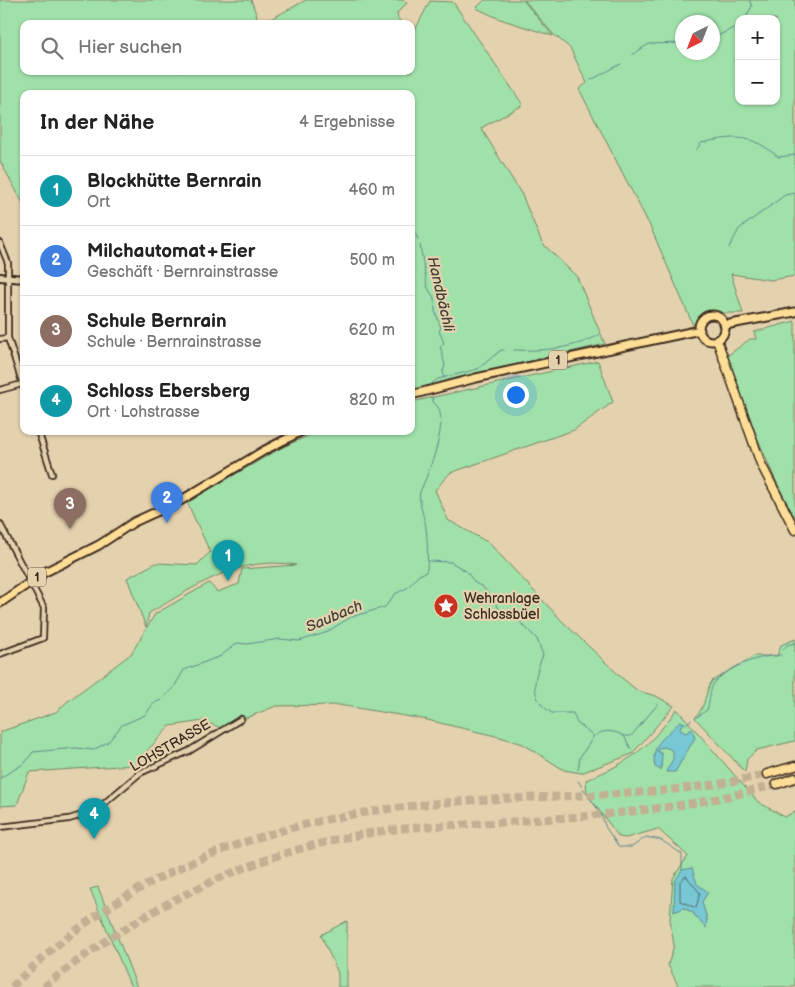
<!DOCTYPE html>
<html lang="de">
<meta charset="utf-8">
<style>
:root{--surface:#fff;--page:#f2f2f2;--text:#222;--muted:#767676;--line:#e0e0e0;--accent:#c8321e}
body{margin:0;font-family:"Balsamiq Sans",sans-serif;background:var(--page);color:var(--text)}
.controls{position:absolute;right:15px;top:15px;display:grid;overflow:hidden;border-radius:10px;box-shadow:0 1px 4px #0004}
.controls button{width:45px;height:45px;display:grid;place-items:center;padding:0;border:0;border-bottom:1px solid var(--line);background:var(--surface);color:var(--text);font:25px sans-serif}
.compass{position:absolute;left:675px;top:15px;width:45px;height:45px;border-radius:50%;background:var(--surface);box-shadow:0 1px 4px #0004;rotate:222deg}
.you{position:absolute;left:515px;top:394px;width:18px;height:18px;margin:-12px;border:4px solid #fff;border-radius:50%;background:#1a73e8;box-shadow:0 0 0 8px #1a73e833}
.badge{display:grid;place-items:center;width:32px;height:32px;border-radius:50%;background:var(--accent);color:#fff;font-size:16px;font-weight:700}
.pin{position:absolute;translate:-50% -41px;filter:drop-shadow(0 1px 2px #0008)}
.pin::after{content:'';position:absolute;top:26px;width:18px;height:15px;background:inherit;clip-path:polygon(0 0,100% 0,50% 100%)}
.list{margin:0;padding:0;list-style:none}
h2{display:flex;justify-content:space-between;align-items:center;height:65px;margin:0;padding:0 20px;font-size:21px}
h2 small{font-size:16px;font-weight:400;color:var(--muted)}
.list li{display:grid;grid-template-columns:32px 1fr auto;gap:15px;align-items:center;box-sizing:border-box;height:70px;padding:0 20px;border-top:1px solid var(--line)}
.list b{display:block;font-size:19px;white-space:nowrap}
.list p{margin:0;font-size:16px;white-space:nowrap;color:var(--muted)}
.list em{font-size:16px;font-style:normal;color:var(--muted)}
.icon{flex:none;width:28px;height:28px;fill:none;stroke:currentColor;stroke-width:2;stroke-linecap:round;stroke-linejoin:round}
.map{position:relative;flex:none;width:795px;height:987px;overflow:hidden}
.search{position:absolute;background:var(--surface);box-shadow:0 1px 4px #0004;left:20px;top:20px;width:395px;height:55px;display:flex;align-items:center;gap:12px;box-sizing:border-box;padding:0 18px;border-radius:10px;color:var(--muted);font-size:19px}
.panel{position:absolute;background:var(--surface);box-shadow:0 1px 4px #0004;left:20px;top:90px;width:395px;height:345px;border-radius:10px}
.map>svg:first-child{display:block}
</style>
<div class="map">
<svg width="795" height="987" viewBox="0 0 795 987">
<rect width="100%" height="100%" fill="#e4d2af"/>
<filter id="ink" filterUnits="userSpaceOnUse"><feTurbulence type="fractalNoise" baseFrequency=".02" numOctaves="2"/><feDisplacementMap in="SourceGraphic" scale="10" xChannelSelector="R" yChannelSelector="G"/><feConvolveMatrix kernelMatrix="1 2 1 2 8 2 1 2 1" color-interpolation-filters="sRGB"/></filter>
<g filter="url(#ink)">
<path fill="#a0e1aa" stroke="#6e8664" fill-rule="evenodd" d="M0,0H251L258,19H271L306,0H403L407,3L397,13L398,19L404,24H24V71H411V28L415,30L430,1L453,2L523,105L481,128L522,195L542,243L577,277L605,344L469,375L411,391V94H24V205L0,161Z
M485,0H523L553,36L500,19L476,8Z
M524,0H795V276L771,280L731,274L743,313H708L693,325L650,226L579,89L587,83L570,48L553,34ZM739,19H776V101H739ZM682,22H712V52H682Z
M795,321V518C766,466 747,411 727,356L750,339H756L754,332Z
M598,361L613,402L574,430L450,473L435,490L448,520L489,543L562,621L623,679L638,691L656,696L674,706L632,754L581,773L564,770L523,744L500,737L423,719L339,705L276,706L221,728L203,721L170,726L134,765L29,772L17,805L0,806V732L56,712L68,701L131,654L155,614L209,583L217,592L239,584L242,569L296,565C238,555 197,586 149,613L146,627L127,578L156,563L197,565L210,552L187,502L281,448L319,431H411V402Z
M795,639V741L757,750L747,759L745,772L695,718C707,705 704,693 712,681L754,656H777L781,645Z
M677,709L758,802L785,817L795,811V987H679L668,965L674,945L670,920L673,878L688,856L658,829L626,838L619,837L587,794L586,780C632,761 647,749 677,709ZM693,877L707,919L705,927L692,912L684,908L674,911Z
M98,887L137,987H131L90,889Z
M347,921V987H338V973L321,935Z"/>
<path fill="#78c7d5" stroke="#60888c" d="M680,721L685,723L681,725L680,730L686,733L692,729L695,738L675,772H666L673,759V751L665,747L659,748L657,751L662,754L661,770L655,767C650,742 666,738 680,721Z
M692,868L697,884L708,892L702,902L707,919L706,928L692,912L684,908L674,912L675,881L682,870Z"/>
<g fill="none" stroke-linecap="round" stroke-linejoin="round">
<path stroke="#536967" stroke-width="1" d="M686,876L700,893L696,908L680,901V882Z"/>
<path stroke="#60888c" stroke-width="1" d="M745,19L752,6L749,0
M712,39L739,25
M633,54L649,44L682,43
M591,80L621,64
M697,149L701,143C734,136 751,133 778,157L795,155
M411,226L418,239
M420,245L427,286L434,298L435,311L441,328L439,331L444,343L440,346C443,353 443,359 445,365L443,371L444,378
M729,248L739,229L785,195L795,193
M514,350C542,351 574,349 599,335
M431,384L438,379L478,369L501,350H504
M428,561L451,562L466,571L475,583L483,587L500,610L511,613L537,639L543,655C534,677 528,699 552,713H573L577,723L594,736L580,757L578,770
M783,650L787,645L795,643
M697,717L707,710C710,702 709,695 712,687C721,668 761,655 781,655
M686,724L691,720
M596,735C605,729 615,731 624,736H631L658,704
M624,736L631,749
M0,778L25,763L33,752L76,748L93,750L108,742L122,725L145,715L154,703L161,700L173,689L184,670L221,656L237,643L247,644L280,639L299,641L325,633L351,617L385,607L395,594L407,588L419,575L426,572C429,566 427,529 425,522C423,515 418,499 420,492C427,476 454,414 433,402L432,397
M578,781L601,814L606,828L619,847H632L646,837L661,840L682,854V870"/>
<path stroke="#c2b092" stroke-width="8" stroke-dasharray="8 4" stroke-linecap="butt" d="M12,987C136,860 292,813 465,801C566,794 669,798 767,774
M44,987C142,906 263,846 391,830C424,826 458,825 492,823C588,816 684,811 777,784"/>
<defs>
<path id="minor" d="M0,243L8,263V338L24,388
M0,339L8,338
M0,390L22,384
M38,431L52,474
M0,524L44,608L43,638L0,654
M0,827L69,819L89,813L100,807L140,773L189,751L241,719"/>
<path id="secondary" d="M0,277L24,279"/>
<path id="primary" d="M699 328a13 13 0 1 1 26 0a13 13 0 1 1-26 0Z
M725,325L795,312
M411,395L476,378L700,330
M0,603L45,572L99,545L134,522L180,501L265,450L302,431"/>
<path id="motorway" d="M717,340L761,464L795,530
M767,774L795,766
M777,784L795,778"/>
</defs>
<use href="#minor" stroke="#3b2a1e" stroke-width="8"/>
<use href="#secondary" stroke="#3b2a1e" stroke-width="10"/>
<use href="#primary" stroke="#3b2a1e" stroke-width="11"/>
<use href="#motorway" stroke="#3b2a1e" stroke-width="11"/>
<use href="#minor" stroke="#e4d2af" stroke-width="4.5"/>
<use href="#secondary" stroke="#e4d2af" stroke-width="6"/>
<use href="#primary" stroke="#fedd96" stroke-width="7"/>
<use href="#motorway" stroke="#fedd96" stroke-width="8"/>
</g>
</g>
<defs>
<symbol id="sight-disc" viewBox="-11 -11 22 22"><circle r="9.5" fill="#c8321e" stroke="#e4d2af"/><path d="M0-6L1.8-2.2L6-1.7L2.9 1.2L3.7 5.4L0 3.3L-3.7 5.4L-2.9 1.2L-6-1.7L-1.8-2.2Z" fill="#fff"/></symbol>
</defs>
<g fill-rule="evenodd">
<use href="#sight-disc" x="432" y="592" width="28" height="28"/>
</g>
<g text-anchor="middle" stroke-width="4.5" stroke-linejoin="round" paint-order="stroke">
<g fill="#e4d2af" stroke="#6e5c4a" stroke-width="1">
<rect x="549" y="350.5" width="18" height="19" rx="4"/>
<rect x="28" y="567.5" width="18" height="19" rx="4"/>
</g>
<g font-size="12" font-weight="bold" fill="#3b2a1e">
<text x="558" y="364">1</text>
<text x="37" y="581">1</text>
</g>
<g font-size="14" fill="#3b2a1e" stroke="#e4d2af" text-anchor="start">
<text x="464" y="603">Wehranlage<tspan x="464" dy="16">Schlossbüel</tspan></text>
</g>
<g font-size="14" fill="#3b2a1e" stroke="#e4d2af">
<text transform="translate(170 745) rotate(-30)" y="5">LOHSTRASSE</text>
</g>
<g font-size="15" font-style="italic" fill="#444239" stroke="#e4d2af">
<text transform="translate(441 294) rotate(77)" y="5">Handbächli</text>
<text transform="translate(334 616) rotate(-23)" y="5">Saubach</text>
</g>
</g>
</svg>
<div class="controls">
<button>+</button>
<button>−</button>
</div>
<svg class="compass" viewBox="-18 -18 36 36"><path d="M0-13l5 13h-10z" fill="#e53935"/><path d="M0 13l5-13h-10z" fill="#767676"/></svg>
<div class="you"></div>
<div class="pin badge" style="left:228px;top:581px;background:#0f9aa8">1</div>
<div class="pin badge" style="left:167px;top:523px;background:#3f7fe0">2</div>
<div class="pin badge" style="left:70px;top:529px;background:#8d6e63">3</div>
<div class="pin badge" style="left:94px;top:839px;background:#0f9aa8">4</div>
<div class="search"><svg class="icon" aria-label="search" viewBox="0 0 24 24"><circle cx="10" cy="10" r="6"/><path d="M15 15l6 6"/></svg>Hier suchen</div>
<section class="panel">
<h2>In der Nähe<small>4 Ergebnisse</small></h2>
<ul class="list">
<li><span class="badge" style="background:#0f9aa8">1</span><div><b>Blockhütte Bernrain</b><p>Ort</p></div><em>460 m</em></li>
<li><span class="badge" style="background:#3f7fe0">2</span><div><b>Milchautomat+Eier</b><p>Geschäft · Bernrainstrasse</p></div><em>500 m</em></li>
<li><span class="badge" style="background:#8d6e63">3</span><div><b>Schule Bernrain</b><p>Schule · Bernrainstrasse</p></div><em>620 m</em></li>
<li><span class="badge" style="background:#0f9aa8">4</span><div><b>Schloss Ebersberg</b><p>Ort · Lohstrasse</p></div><em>820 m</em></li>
</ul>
</section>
</div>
